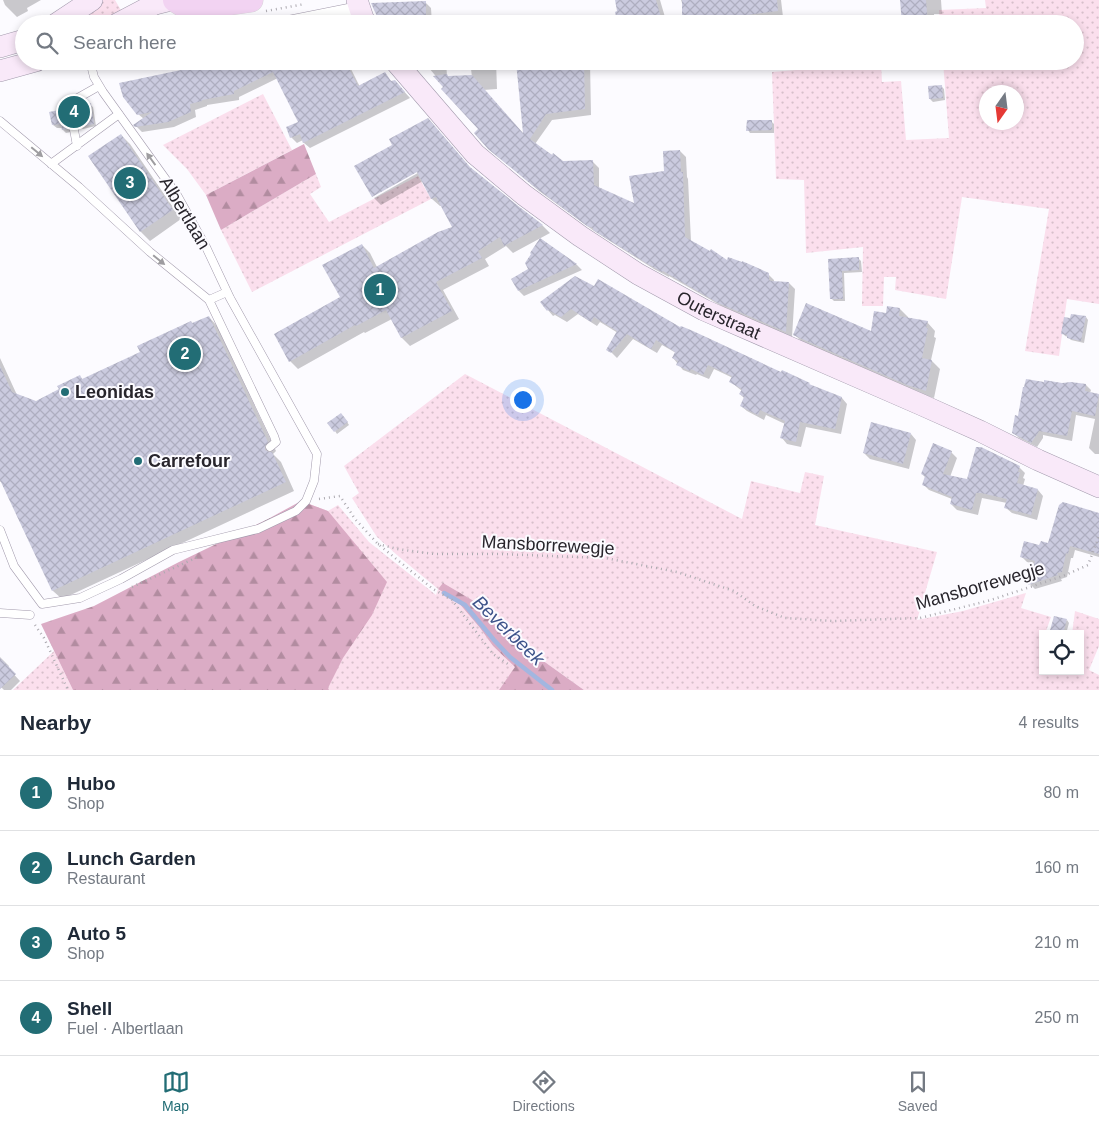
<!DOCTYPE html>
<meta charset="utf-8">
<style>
:root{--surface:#fff;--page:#f6f6f7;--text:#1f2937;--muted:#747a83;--line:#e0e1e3;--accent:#226d75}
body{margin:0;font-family:Arial,sans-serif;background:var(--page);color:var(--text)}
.controls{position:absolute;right:15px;bottom:15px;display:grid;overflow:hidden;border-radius:0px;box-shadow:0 2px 8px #0003}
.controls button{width:45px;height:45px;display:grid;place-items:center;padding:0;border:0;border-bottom:1px solid var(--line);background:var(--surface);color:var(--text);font:25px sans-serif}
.compass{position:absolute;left:979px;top:85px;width:45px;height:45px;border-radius:50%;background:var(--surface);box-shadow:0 2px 8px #0003;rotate:194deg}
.you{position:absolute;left:522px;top:399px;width:18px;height:18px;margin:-12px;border:4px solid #fff;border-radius:50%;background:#1a73e8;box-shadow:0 0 0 8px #1a73e833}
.badge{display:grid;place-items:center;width:32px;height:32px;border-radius:50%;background:var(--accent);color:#fff;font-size:16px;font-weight:700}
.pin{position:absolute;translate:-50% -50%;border:2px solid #fff;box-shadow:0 1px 5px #0006}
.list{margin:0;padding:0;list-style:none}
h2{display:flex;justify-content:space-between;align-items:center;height:65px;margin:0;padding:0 20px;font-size:21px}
h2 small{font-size:16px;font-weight:400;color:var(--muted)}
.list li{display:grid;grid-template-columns:32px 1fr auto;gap:15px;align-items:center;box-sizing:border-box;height:75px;padding:0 20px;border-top:1px solid var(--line)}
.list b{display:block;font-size:19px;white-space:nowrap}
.list p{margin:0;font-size:16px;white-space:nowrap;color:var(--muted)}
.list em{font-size:16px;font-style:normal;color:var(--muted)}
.icon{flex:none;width:28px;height:28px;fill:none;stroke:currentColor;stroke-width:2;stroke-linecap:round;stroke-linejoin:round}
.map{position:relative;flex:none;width:1099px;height:690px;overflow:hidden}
.search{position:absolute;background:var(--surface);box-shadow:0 2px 8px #0003;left:15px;right:15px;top:15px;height:55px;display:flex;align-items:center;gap:12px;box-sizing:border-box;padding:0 18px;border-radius:28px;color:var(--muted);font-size:19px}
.sheet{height:365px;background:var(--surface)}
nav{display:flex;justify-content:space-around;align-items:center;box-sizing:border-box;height:70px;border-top:1px solid var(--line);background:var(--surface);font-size:14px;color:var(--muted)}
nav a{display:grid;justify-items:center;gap:2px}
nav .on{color:var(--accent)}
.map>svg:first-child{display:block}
</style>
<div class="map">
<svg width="1099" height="690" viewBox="0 0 1099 690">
<defs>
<pattern id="grass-dots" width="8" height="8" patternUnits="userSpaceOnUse" patternTransform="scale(1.25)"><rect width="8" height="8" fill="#fbdfed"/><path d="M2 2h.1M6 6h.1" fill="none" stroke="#d7bfcb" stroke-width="1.8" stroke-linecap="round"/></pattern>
<pattern id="forest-firs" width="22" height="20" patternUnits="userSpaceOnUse" patternTransform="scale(1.25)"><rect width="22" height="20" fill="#dbacc5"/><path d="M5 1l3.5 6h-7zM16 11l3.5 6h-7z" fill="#b28ca0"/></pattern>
<pattern id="building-cross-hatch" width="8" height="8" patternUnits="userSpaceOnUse" patternTransform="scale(1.25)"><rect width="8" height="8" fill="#cbcbdf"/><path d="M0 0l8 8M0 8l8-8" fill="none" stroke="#aeaec0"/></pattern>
</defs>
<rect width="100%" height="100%" fill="#fcfbff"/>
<path fill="url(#grass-dots)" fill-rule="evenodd" d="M100,0H115L122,12L102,24H65Z
M985,0H1099V304L1067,299L1059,356L1025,351L1049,209L962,197L946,299L895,290L896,277H884L883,306H862L863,247L806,253L804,180L776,179L772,72L881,63L882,82L901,81L906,140L949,138L943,61H1075V24H940L939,10L986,8ZM986,92H1016V122H986Z
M263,94L292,150L206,195L187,169L163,145Z
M316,174L321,187L310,194L329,222L418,176L431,199L252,292L221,230Z
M465,374L742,519L751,481L800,493L805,472L824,476L815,525L937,552L917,620L963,611L1026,593L1021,608L1051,617L1045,634H1043V671H1080V634H1072L1075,611L1099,619V646L1089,670L1099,675V690H584L528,650L500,621L479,604L443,584L438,589L458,602L480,628L493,646L516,667L499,690H329L287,626L301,501L328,511L338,505L369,542L436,595L438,589L397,555L377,537L352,498L359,493L344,466Z
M54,651L73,690H13Z"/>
<path fill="url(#forest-firs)" d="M304,144L316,174L221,230L206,195Z
M301,501L328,511L387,582L372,615L343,658L328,688L329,690H73L41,624L94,606L179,562L268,519Z
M443,583L479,604L500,621L528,650L584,690H499L515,667L493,646L480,628L458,602L438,589Z"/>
<path fill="#0003" d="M3,0H41L27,8L28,11L17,17L5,5Z
M619,0H660L667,24H619Z
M681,0H781L783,17L753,21V24H684L683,6Z
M901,0H941L942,14H934L935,24H903Z
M425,2L431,8L432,24H383Z
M559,15L565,21V24H478Z
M232,61H347L360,87L384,74L392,82L401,88L410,98L310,148L304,143L303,140L297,143L291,137L300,123L278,78L239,97V100L207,105V106L195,110L196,117L174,127L142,132L135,125L144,119L138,114Z
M423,61H446L447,76L472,77L470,61H496L497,89L483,90L524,135L518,70L515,68V61H590L591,115L552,120L535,144L563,162H593L599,168V189L636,205L665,172L680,151L686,157L687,177L688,179L691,241L727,262L768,274L774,280V282L789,283L795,289L792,337L725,308L669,276V277L654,269L594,231L539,191L496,154L479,129L445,87Z
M941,86L944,89L945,100L933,102L930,99Z
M90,105L93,107L96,126L83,129L80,126Z
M64,110L67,114L71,132L66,133L63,130L62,128H57L53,125Z
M428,120L474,173V172L516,206L542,225L550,233L513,253L506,246L485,259L489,266L443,290L459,319L410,346L402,338L392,319L365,333L364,332L298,369L290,361L275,334L342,297L324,266L362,245L370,253L377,267L439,233L454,227L442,206H440L432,199L423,181L381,205L374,198L423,170L421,168L373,195V197L356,166L394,145L391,139Z
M771,121L774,124V133H750L748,130Z
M121,135L130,144L181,219L150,241L141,232L89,157Z
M541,239L577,265L582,270L524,296L519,291L529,269Z
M858,258L861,261L862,272L844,273L845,301H834L831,298L829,260Z
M542,303L680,329L782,374L842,398L847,404L841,434L806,427L801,447L787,444L782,438L785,424L766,415L764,420L747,411L741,406L745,399L740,394L742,391L737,387L731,382L733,378L714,369L709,379L697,374L696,375L683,370L673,358L676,353L662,345L657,353L633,339L617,358L608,349L618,333L600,322L597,326L578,314L567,322L555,315L553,316Z
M900,309L908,317V319L927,322L935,331L934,337L936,338L931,360L940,369L934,398L917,393L803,343L795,335L872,333L887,314Z
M209,317L217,326L276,451L273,454L281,462L294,491L62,599L53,591L2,481L0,482V358L17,395L36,403L142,352L192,324Z
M1086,317L1088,320L1084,343L1071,340L1068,337L1065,336L1063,333Z
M1062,384L1086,385L1091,390L1090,393L1099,395V454H1095L1089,448L1095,419L1076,415L1072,441L1043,435V438L1037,447L1019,438L1014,433L1019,418Z
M344,417L349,425L337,434L335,431Z
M911,434L916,440L909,469L870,459L864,453Z
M951,452L957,458L950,477L968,481L1019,467L1025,473L1023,478L1025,479L1023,486L1038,490L1043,496L1037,520L1012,513L1006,508L1007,503L982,498L978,515L957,510L951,504L952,499L929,490L923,484L926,478L922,474Z
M1099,517V557L1075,550L1073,558H1071L1067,577L1061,579L1062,581L1035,589L1030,584L1035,564L1027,562L1021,556L1040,547L1049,545Z
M1067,620L1069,623L1066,634H1052Z
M0,657L9,666L8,668L20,681L11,690H4L0,686Z"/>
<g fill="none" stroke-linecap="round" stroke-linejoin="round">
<path stroke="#a3b6e0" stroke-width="4.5" d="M444,593L465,605L494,640L510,657L552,690"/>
</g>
<path fill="url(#building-cross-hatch)" d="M615,0H656L663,24H618L615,12L617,11Z
M682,0H777L778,11L747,15L748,24H682Z
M900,0H926L928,24H902Z
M426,1V24H381L374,10L371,3Z
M224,61H345L358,86L385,72L391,81L395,80L405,92L303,143L300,134L290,138L286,127L298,122L273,72L234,91V94L202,100V101L190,104L191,112L168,122L135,127L133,125L152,112L137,115L123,97L119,83Z
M519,61H584L585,109L546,114L530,139L552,155L553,153L563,161L593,160L594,185L634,203L629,176L664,171L663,151L680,150L681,172H683L685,237L710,251L711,249L727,260L728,257L742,262V261L769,273V280L771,281L789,282L786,332L718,303L663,271L662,272L646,263L593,230V228L587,226L532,185L488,149L474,133L478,129L441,89L443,87L433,76L447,74L448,76L472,75L523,133L516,62Z
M942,85L943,98L929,99L928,86Z
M91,103L94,124L79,127L75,106Z
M64,109L68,129L62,130L61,124L52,125L49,112Z
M428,118L470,167L517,205L543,225L504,246L500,237L478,251L482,258L436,282L452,311L401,338L386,310L356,326L355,325L289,362L274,334L340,297L322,265L362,244L374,268L438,232L452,227L436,197L431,199L417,172L372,197L354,166L392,145L389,139Z
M747,120H772V130L746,131Z
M121,134L173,210L140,232L88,156Z
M540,238L577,264L518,291L511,279L528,269L525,263L531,254L530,253Z
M859,257V270L842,271L843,299H830L828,259Z
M575,276L594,286L598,279L680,327L681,326L693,331L781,372L782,370L810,383L809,384L842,397L835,429L800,422L796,442L780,438L785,421L760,410L758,415L740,406L744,397L739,394L742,389L729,382L732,376L708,365L703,375L691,369L690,371L676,365L678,361L672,358L675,352L656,340L651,349L627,334L611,353L606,350L617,331L594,317L591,322L571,309L561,317L548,310L547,311L540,302Z
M806,303L871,331L874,311L886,313L887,306L900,308L899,316L928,321L926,328H928L922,358L932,360L926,391L907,385L793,335Z
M1071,314L1086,316L1081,341L1067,338V335L1061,334L1064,317L1070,318Z
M209,316L268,442L265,446V450L269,452H272L286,482L52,591L0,480V366L12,392L36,401L59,389L57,386L80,375L82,379L140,352L137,346L191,321L192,323Z
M1026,379L1044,382V380L1062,383L1071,382L1086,384L1085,391L1099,394L1095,416L1072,411L1067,436L1039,431L1038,433L1031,443L1012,433L1015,415L1018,416L1023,387H1024Z
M341,413L348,422L334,432L327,423Z
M871,422L911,433L903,464L863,453Z
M933,443L952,451L943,474L967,479L976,447H981L1020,466L1018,472H1020L1017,483L1038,489L1031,515L1004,508L1007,499L981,493H976L972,510L950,504L952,497L922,485L925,476L921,474Z
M1063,502L1099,513V554L1070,546L1068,554L1066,553L1062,572L1057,573L1058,575L1028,585L1035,561L1020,557L1024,541L1039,545L1041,541L1048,543L1059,505Z
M1054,616L1067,619L1063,634H1049Z
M0,658L16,674L0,689Z"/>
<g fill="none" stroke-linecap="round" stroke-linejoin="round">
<defs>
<path id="lane" d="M0,121L79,187L150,252L209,300L227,292
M77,146L69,103L99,86
M51,164L119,114
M209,300L274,436L276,442L270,447
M0,530L14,566L42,604L80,598L121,579L173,550L258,529L296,511L306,501L314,481L317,454L230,298L206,247L177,195L103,92L94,77L90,61
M0,613L30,615"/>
<path id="street" d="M285,24L360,9"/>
<g id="secondary">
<path d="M357,0L363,18L366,24"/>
<path d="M56,24L92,0"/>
<path d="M117,24L155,4L171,0"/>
<path d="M0,47L24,40"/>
<path id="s1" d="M395,61L475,154L524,195L580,236L638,274L704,310L922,405L980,431L1038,460L1099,487"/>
<path d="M0,71L36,61"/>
</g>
<path id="primary" d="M175,0L183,5L195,8L251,0"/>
</defs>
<use href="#lane" stroke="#a29aac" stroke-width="9"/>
<use href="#street" stroke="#a29aac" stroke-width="16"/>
<use href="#secondary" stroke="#a29aac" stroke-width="22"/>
<use href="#primary" stroke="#d8d8d9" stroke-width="25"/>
<path stroke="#acaab0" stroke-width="2.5" stroke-dasharray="1 4" stroke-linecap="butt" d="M266,11L305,4
M319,499L340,496L355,519L378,544L433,589L452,600L493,654L511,666
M378,544L397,549L434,554H499L605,558L677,572L734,591L755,606L785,618L833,621L920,618L991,600L1063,576L1088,565L1099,536
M132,587L200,556
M35,625L44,638L68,690"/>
<use href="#lane" stroke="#fff" stroke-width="8"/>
<use href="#street" stroke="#fff" stroke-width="15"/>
<use href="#secondary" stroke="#f9e9f9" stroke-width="21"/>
<use href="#primary" stroke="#f2d3f2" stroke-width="24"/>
</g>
<defs><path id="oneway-solid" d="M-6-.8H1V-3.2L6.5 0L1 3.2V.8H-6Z" transform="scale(1.25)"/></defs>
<g fill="#9e9da0">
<use href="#oneway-solid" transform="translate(37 152) rotate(40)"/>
<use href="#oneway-solid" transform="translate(151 159) rotate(-126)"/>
<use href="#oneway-solid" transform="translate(159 260) rotate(39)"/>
</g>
<g fill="#226d75" stroke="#fcfbff" stroke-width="2">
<circle cx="65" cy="392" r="5"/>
<circle cx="138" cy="461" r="5"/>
</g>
<g text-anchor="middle" stroke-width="4" stroke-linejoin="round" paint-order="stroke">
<g font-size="18" fill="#28252c" stroke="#fcfbff">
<text transform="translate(185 213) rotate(59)" y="6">Albertlaan</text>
<text dy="6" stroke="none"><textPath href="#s1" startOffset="416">Outerstraat</textPath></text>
<text transform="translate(548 545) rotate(3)" y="6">Mansborrewegje</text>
<text transform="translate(980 586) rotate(-16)" y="6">Mansborrewegje</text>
</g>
<g font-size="18" font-weight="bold" fill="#28252c" stroke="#fcfbff" text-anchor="start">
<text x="75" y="398">Leonidas</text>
<text x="148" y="467">Carrefour</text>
</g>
<g font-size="19" font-style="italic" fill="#3d538a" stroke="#fcfbff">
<text transform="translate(509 630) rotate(44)" y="7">Beverbeek</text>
</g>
</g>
</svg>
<div class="controls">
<button><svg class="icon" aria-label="locate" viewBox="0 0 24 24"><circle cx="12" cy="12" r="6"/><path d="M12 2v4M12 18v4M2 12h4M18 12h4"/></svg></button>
</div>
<svg class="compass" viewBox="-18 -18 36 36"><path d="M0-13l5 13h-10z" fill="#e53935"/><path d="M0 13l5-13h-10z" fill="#747a83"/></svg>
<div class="you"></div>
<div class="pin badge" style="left:380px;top:290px">1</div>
<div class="pin badge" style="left:185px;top:354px">2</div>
<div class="pin badge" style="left:130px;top:183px">3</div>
<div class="pin badge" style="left:74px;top:112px">4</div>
<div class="search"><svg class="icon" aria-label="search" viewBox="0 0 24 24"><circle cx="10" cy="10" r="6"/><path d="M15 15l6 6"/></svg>Search here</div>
</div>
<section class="sheet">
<h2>Nearby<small>4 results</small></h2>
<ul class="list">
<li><span class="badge">1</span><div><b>Hubo</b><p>Shop</p></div><em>80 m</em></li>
<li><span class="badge">2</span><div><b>Lunch Garden</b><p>Restaurant</p></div><em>160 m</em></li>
<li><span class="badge">3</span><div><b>Auto 5</b><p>Shop</p></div><em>210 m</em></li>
<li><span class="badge">4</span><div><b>Shell</b><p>Fuel · Albertlaan</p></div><em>250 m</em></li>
</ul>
</section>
<nav>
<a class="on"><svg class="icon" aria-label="map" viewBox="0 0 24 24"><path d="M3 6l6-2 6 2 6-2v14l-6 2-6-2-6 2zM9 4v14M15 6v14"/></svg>Map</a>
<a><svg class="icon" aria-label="directions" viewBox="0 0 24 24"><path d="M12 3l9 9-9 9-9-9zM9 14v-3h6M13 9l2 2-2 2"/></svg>Directions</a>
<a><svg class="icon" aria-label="saved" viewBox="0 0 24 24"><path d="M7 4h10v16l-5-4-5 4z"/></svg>Saved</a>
</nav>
